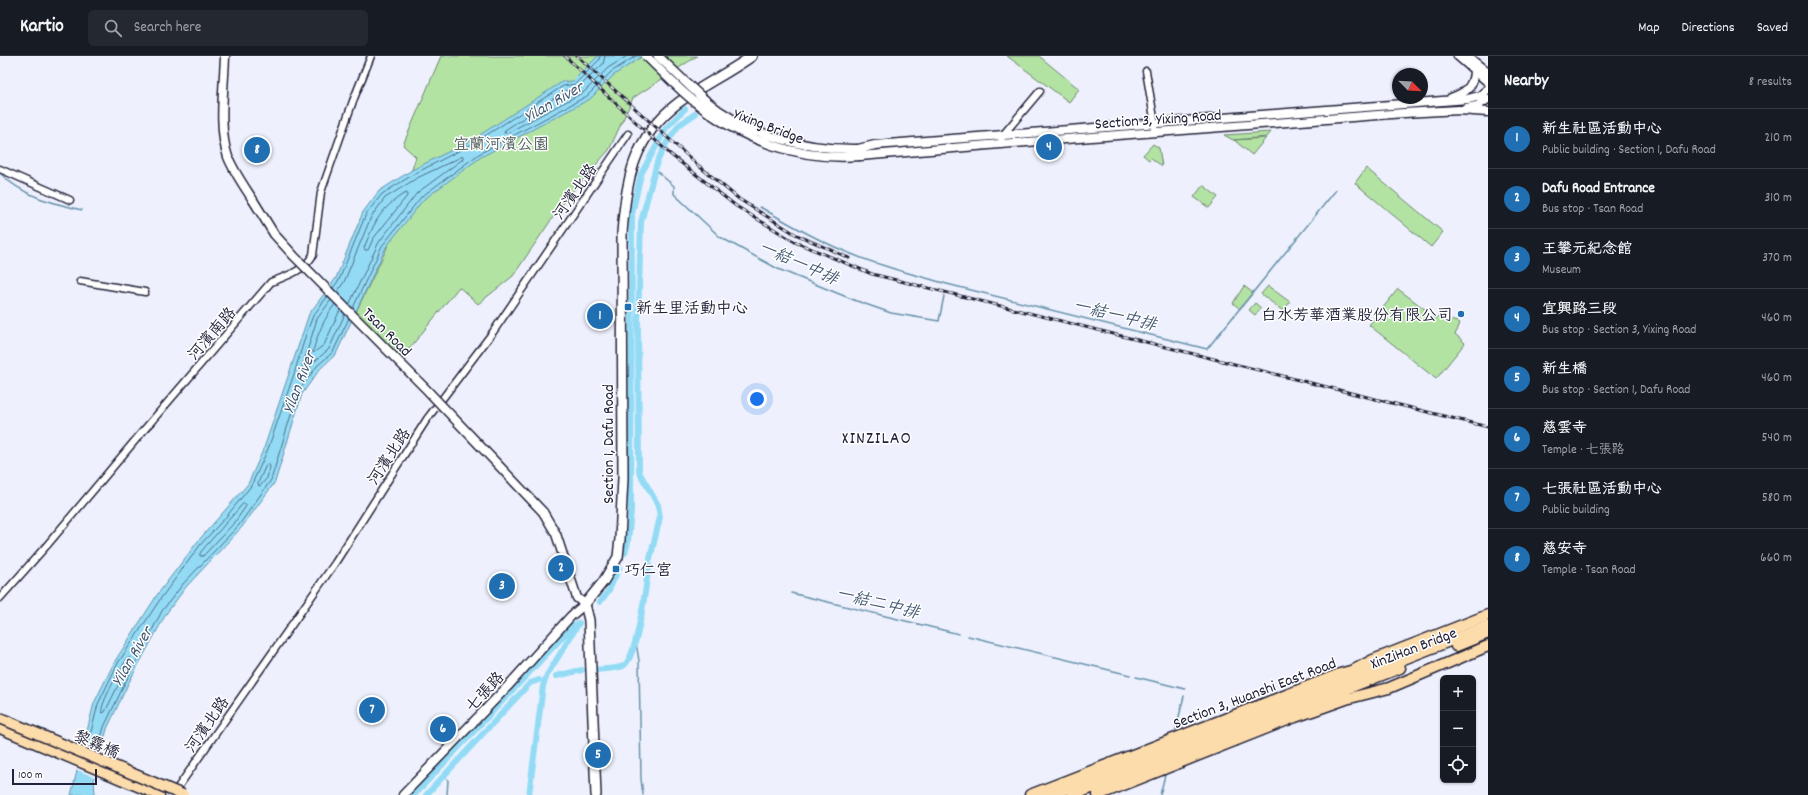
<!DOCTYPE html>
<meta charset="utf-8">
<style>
:root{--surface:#171b24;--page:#242831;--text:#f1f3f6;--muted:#9ea1a6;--line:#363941;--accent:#1f6fb2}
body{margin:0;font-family:Dekko,"LXGW WenKai TC",sans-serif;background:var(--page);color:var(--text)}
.controls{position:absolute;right:12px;bottom:12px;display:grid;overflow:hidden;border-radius:6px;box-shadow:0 1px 3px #0004}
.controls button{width:36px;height:36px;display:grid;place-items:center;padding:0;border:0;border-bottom:1px solid var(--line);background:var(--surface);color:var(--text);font:20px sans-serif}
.compass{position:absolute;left:1392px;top:12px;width:36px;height:36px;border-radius:50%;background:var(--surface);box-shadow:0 1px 3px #0004;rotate:114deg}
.scale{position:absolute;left:12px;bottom:10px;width:85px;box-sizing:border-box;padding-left:4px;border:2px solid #22223b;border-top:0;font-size:11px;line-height:14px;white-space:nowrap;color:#22223b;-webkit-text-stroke:3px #fff;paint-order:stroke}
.you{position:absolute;left:757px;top:343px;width:14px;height:14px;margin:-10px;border:3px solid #fff;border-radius:50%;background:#1a73e8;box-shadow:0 0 0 6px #1a73e833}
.badge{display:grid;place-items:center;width:26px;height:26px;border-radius:50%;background:var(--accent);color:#fff;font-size:13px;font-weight:700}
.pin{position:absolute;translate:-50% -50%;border:2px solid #fff;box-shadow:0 1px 4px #0006}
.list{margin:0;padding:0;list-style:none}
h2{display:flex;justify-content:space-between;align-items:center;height:52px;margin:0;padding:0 16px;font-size:17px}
h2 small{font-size:13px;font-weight:400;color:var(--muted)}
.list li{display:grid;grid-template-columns:26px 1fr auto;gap:12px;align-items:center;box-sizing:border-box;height:60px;padding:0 16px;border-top:1px solid var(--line)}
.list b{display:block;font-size:15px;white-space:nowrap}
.list p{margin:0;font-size:13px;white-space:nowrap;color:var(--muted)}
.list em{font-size:13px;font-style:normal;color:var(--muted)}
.icon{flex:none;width:22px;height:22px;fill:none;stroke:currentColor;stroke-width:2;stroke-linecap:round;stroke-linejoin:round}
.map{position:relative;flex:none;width:1488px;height:739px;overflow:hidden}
header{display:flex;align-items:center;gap:24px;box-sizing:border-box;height:56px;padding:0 20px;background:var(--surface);border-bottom:1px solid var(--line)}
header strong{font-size:19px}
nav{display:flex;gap:22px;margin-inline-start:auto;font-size:14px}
.search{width:280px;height:36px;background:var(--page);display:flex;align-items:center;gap:10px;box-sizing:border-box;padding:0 14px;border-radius:6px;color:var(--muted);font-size:15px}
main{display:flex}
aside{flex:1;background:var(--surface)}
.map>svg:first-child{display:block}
</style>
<header>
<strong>Kartio</strong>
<div class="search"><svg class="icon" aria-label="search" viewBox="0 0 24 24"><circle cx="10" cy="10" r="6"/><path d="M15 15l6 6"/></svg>Search here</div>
<nav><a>Map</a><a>Directions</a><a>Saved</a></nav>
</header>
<main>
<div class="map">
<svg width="1488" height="739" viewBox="0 0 1488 739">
<rect width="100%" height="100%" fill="#eef1fd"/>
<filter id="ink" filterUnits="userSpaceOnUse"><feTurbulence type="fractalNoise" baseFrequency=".025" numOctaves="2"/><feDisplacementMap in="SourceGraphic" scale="8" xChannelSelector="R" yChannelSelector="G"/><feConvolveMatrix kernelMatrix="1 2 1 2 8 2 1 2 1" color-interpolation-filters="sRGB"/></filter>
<g filter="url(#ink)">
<path fill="#b3e3a3" stroke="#6a826f" d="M441,0H697L633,42L609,94L564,145L513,220L478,248L459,231L401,303L354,260L386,194L416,101L403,89Z
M1007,0H1039L1079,33L1069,46Z
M1271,76L1267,81L1233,84L1224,79Z
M1266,82L1252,99L1234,84Z
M1153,88L1159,92L1162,110L1151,102L1149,104L1143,99Z
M1366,112L1443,176L1431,191L1355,127Z
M1203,129L1218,141L1209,152L1194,141Z
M1244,230L1253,237L1240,253L1233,247Z
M1268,230L1290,246L1283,255L1261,238Z
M1398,233L1426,254L1425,259L1436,262L1438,260L1460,267L1457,275L1455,278L1465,287L1436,323L1369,269Z
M1255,247L1261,252L1255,259L1249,254Z"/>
<path fill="#93dbf5" stroke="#6691ab" d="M598,0H643L614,19L590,43L481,101L423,144L386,191L336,298L320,313L302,338L275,426L242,471L186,531L166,558L128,628L107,673L94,722L95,739H71L94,647L115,605L157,539L198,485L248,428L264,392L309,258L336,222L363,156L379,135L412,114L472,84L562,26L573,25Z"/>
<path fill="#eef1fd" d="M82,688L103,697L97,722L75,713Z"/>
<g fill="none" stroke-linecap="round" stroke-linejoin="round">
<path stroke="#4f6c85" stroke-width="1" d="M605,0L603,8L578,32L565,35L505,74L504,77H507L584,36L608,12L627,0
M405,137H407V140L373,183L368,194H365L364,192C375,165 380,153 405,137Z
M333,232L339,224L366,158L382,138L414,118L474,87L563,30L575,28L599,4L600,0
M337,236L344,226L371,161L385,142L417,122L463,100V103L417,137L379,186L349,249
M331,244L317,263L300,318V320H303L314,306L329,293L345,258
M335,248C324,263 318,277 313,295V297L324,289L340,254
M353,252L382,190L421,141L479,98L587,40L611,16L636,0
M269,408L270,411L267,422L261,429L259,430L258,427L266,409Z
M243,448H246V450L235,466L203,500H200V497L205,491Z
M130,602V605L105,656L102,657C99,649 121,612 127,603Z
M87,692L98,648L118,607L161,542L201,488L226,461L251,430L268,393L294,318L307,275L313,260L327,241
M97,696L104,671L125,627L162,555L183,528L239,469L271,424L298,336L317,310L333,296L349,262"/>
<path stroke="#6691ab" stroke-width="1.5" d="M654,113L674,130V138L720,181L778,213L854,244L891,257L939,265L944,240
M0,117C22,140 52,147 82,154
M760,151C799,174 841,197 885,210C906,217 927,222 947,228
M947,228L1207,293L1336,134
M791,537L959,578
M968,580L1130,619
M636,586L639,605L641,723L643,739
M1136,621L1185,633
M1175,677L1184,640
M444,720L448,724L447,739
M1160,739L1165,719"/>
<path stroke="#93dbf5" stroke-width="6" d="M625,497L628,486L631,454L632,158L641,118L666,72L685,53
M650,503L660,461L658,449L639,416L638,266L641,166L657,106L667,86L679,69L695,58
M600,546L609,534L619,512
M595,614C601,613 618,613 623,610C638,602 646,528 649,509
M556,620L582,614
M414,739L573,570L579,567
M426,739L530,627L539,624
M529,739L543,630L547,619L579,567"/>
<defs>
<path id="minor" d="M1146,15L1155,68L1154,72
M1000,88L1003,79L1040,35
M0,113L70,144
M80,225L145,236
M0,542L48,488L138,381L271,226C287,220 304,215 313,199L321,136L353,45L371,0
M174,737L335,507L427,363L493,276L628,78"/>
<path id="tertiary" d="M225,0C224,31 218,72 228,101C234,116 244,130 253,144
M1458,0L1488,26
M1467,0L1488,17
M1451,42C1466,37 1474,30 1474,14
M1467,52L1477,50L1488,43
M858,93L875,89L926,85L1468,43L1480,40L1488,33
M860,100L1000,88L1404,57L1459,54L1488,56
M403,739L508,630L571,560L585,548L577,542L556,478L543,456"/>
<path id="secondary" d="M596,739L589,564L585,548L603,526L618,501L620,483L623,422L622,177C626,125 633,81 678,47C701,30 728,17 752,0"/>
<path id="primary" d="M1456,590L1488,577
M0,672L159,739
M1030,739L1340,618L1354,614L1373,604L1488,559
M1050,739L1186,688L1488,570
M1073,739L1400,612
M1098,739L1295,661L1346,643L1389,632L1488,590"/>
</defs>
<use href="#minor" stroke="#22223b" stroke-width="9"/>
<use href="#tertiary" stroke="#22223b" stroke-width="11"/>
<use href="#secondary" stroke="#22223b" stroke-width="12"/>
<use href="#primary" stroke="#22223b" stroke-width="13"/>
<use href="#minor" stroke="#fff" stroke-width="6"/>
<use href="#tertiary" stroke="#fff" stroke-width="8"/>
<use href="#secondary" stroke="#fff" stroke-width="9"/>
<use href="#primary" stroke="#fddcac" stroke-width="10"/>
<defs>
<path id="rail" d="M565,0L670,98L736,150L795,186L872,218L1488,371
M577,0L699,110L739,143L795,178L849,202"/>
</defs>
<use href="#rail" stroke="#22223b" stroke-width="3"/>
<use href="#rail" stroke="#fff" stroke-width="1.5" stroke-dasharray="4.5" stroke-linecap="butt"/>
<defs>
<path id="tertiary-bridge" d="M646,0C662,15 677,32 695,46C741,84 800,105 860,100
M658,0C674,15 689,30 705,44C746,79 806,94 858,93
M253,144L274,178L294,200L426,333L543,456"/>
<path id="primary-bridge" d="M0,662L183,739"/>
</defs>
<use href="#tertiary-bridge" stroke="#22223b" stroke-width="11" stroke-linecap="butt"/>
<use href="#primary-bridge" stroke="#22223b" stroke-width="13" stroke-linecap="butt"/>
<use href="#tertiary-bridge" stroke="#fff" stroke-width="8"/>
<use href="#primary-bridge" stroke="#fddcac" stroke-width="10"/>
</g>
</g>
<g fill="#1f6fb2" stroke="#fff" stroke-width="1.5">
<rect x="624" y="247" width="8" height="8" rx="2"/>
<circle cx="1461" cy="258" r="4"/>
<rect x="612" y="509" width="8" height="8" rx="2"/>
</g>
<g text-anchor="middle" stroke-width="3" stroke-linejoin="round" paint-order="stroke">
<g font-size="16" fill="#22223b" stroke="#fff">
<text transform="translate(1158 62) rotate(-4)" y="6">Section 3, Yixing Road</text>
<text transform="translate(769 69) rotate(21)" y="6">Yixing Bridge</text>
<text transform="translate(574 135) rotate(-55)" y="6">河濱北路</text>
<text transform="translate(388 275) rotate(45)" y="6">Tsan Road</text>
<text transform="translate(211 277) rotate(-49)" y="6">河濱南路</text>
<text transform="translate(607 388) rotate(-90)" y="6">Section 1, Dafu Road</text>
<text transform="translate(388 400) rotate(-57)" y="6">河濱北路</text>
<text transform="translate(1413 591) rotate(-21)" y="6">XinZiHan Bridge</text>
<text transform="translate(484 635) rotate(-47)" y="6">七張路</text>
<text transform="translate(1254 636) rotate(-21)" y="6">Section 3, Huanshi East Road</text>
<text transform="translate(206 668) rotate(-55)" y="6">河濱北路</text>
<text transform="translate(97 687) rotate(23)" y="6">黎霧橋</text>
</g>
<g font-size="16" fill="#4e5c5a" stroke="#fff">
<text x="501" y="93">宜蘭河濱公園</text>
</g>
<g font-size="16" fill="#22223b" stroke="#fff" text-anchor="start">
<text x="636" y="257">新生里活動中心</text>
<text x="1453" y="264" text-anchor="end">白水芳華酒業股份有限公司</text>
<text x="624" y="519">巧仁宮</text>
</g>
<g font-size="17" font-style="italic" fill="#445a73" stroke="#fff">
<text transform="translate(553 45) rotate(-30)" y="6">Yilan River</text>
<text transform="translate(799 206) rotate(24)" y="6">一結一中排</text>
<text transform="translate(1115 258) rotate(14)" y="6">一結一中排</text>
<text transform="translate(298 326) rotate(-69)" y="6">Yilan River</text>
<text transform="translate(878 546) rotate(14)" y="6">一結二中排</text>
<text transform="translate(131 600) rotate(-60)" y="6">Yilan River</text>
</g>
<g font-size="18" letter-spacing="1" fill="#22223b" stroke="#fff">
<text x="877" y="387">XINZILAO</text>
</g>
</g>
</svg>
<div class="controls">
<button>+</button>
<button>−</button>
<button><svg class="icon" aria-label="locate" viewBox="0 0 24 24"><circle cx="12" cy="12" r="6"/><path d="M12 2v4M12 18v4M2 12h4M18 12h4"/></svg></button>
</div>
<svg class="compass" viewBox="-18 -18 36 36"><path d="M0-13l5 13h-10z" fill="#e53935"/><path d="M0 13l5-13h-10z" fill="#9ea1a6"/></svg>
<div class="scale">100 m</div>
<div class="you"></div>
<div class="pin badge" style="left:600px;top:260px">1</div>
<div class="pin badge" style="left:561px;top:512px">2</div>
<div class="pin badge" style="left:502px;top:530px">3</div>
<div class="pin badge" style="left:1049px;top:91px">4</div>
<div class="pin badge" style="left:598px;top:699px">5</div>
<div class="pin badge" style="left:443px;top:673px">6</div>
<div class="pin badge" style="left:372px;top:654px">7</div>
<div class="pin badge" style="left:257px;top:94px">8</div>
</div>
<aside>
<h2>Nearby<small>8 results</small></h2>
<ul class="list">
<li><span class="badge">1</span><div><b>新生社區活動中心</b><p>Public building · Section 1, Dafu Road</p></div><em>210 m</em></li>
<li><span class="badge">2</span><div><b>Dafu Road Entrance</b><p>Bus stop · Tsan Road</p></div><em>310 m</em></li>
<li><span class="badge">3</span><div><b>王攀元紀念館</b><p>Museum</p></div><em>370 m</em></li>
<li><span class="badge">4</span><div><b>宜興路三段</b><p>Bus stop · Section 3, Yixing Road</p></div><em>460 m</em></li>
<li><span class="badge">5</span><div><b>新生橋</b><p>Bus stop · Section 1, Dafu Road</p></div><em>460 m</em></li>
<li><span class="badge">6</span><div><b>慈雲寺</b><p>Temple · 七張路</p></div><em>540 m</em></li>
<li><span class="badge">7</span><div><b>七張社區活動中心</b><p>Public building</p></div><em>580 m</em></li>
<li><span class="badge">8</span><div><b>慈安寺</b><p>Temple · Tsan Road</p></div><em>660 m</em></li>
</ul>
</aside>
</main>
